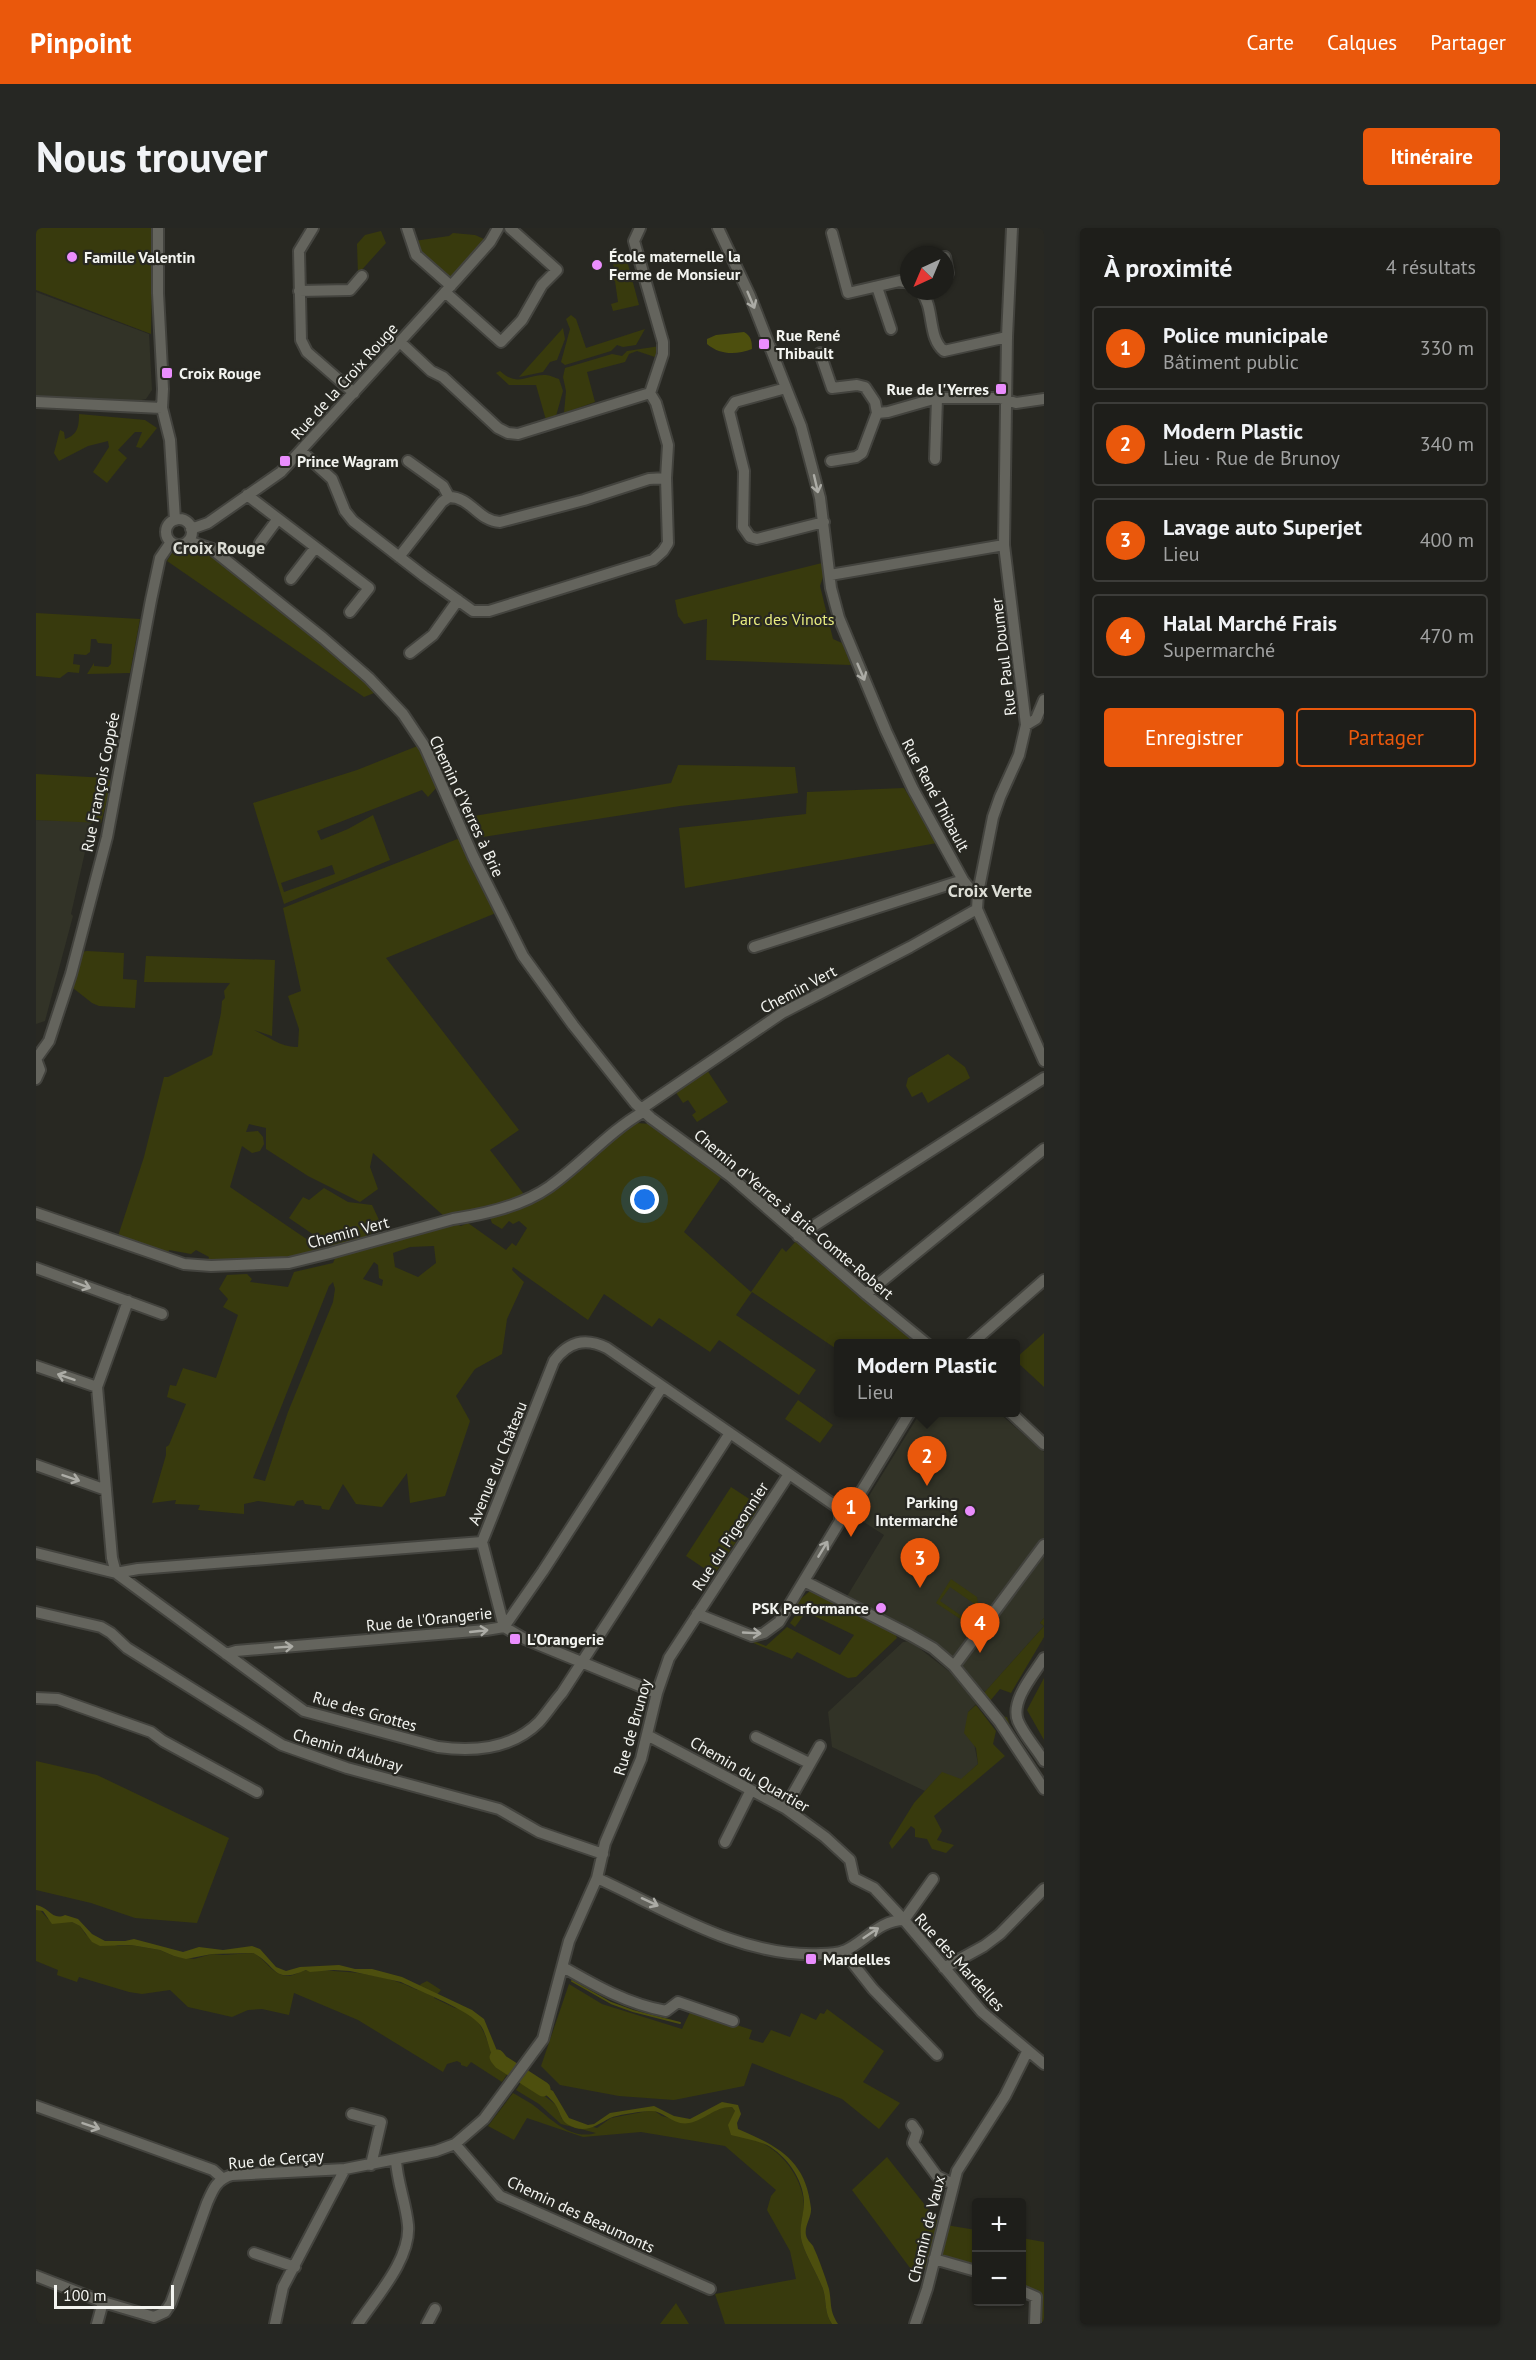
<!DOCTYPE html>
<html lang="fr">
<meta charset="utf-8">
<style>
:root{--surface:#1e1e1a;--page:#262723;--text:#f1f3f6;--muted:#a1a2a2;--line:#3c3c39;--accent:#ea580c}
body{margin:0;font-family:"PT Sans",sans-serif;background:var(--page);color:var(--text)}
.controls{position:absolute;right:18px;bottom:18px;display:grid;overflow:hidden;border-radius:6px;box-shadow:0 2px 4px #0004}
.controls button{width:54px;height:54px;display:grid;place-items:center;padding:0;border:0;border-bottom:2px solid var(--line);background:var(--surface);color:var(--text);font:30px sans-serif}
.compass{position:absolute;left:864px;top:18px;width:54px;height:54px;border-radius:50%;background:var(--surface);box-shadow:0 2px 4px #0004;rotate:224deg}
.scale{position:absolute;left:18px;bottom:15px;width:120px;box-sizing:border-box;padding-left:6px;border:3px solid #f3f4f0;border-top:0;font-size:16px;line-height:21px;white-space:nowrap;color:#f3f4f0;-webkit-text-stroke:4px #282822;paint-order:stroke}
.you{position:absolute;left:609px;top:972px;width:21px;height:21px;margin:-15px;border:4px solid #fff;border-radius:50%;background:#1a73e8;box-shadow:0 0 0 9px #1a73e833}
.badge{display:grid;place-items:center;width:39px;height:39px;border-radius:50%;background:var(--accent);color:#fff;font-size:20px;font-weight:700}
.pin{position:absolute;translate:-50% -50px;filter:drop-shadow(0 2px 3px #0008)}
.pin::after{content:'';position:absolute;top:32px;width:21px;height:18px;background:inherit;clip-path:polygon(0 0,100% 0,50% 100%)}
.popup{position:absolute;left:798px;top:1111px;width:186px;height:78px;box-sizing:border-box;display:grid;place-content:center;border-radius:6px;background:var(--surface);filter:drop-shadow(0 2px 4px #0005);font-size:20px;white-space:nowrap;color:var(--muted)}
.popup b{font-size:22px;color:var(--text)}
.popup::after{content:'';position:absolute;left:50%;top:100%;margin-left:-12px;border:12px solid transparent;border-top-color:var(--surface)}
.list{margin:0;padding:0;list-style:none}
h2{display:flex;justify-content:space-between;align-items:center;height:78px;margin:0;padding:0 24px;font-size:26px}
h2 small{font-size:20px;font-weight:400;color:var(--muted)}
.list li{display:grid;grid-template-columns:39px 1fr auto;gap:18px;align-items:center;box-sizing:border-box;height:84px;margin:0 12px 12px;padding:0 12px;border:2px solid var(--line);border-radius:6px}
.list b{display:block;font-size:22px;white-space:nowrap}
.list p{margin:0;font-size:20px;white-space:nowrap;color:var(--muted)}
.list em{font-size:20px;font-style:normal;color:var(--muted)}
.actions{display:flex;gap:12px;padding:18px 24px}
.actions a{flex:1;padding:14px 0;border:2px solid var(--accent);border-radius:6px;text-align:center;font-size:21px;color:var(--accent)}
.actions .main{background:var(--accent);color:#fff}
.map{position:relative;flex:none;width:1008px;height:2096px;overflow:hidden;border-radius:6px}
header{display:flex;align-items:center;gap:36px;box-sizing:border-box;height:84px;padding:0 30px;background:var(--accent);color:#fff}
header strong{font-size:28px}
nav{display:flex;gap:33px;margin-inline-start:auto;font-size:21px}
.intro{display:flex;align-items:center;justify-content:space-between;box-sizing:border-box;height:144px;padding:0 36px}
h1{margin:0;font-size:42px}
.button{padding:15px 27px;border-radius:6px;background:var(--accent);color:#fff;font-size:21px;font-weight:700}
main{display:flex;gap:36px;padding:0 36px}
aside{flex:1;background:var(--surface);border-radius:6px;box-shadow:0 2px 4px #0004}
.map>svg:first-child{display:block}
</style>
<header>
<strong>Pinpoint</strong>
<nav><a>Carte</a><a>Calques</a><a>Partager</a></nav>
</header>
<div class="intro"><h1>Nous trouver</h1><a class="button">Itinéraire</a></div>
<main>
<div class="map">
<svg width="1008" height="2096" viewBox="0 0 1008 2096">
<rect width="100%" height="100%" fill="#282822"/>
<path fill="#323327" d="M0,64L113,106L116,162L110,171L101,173L0,168Z
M0,592L56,593L35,686L37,688L9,793L0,796Z
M884,1185H963L1008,1224V1390L1004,1395L1008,1398L949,1464L904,1419L881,1404L810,1370L848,1307L820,1289Z
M874,1413L914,1444L941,1475L932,1484L942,1536L925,1552L906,1545L889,1563L796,1519L792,1484L867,1414Z"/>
<path fill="#383a0d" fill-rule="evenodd" d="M0,0H117L115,106L0,62Z
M345,3L350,15L322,46L321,16L329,7Z
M417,5L439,7L448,11L432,34L412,53L380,20L378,13L413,8Z
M585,25H589L603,77L577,83L575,76L582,74L579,53H575V51L581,49L577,36L587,34Z
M535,87L540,91L550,120L609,101L600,117L587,119L581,117L575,123L529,137L525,134L534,101L530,91Z
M527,100L529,111L521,132L514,134L507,144L483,149Z
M624,118L622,130L601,123L593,126L589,134L551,144L559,174L528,185L530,163L527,149L529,140L576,126L586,128L591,123Z
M464,143C483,160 490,146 510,147C514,147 519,150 523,151L527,163L520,188L510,192L500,157H473L460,145Z
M43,186L109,192L121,200L105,220L100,219L106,204H99L82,222L91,230L71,255L57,244L73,219L72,213L52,218L23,233L18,225L24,202L28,204L29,211C42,207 43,198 43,186Z
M158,318L170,322L343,463L328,469L131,333L136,325L150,323Z
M786,335L787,349L784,358L797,411L806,415L815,437L670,432L671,391L648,396L642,388L639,372Z
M0,385L104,391L94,445L51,446L58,435V438L72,439L75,436L76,416L62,415L60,411H55L54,424L50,427L38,426L37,436L44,437L43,445L32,444L24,450L0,448Z
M384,517L402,558L392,569L386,562L281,603L285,612L312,601L337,587L354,632L248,676L217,575L321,542ZM296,637L299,646L248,664L245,655Z
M642,537L759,539L762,565L644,578L447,609L439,598L431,595L432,589L635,555Z
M0,546L71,550L76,554L65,595L0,592Z
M868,560L901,615L649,660L643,600L770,586L771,564Z
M424,610L460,685L350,730L483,902L454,922L490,969L430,986L409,989L337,925L334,939L342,961L324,974L272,948L230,921V900L213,896L210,904L222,903L227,909L228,916L224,923L216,925L206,918L194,959L288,1023L250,1032L172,1033L173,1029L160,1022L155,1026L133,1022L132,1026L82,1008L108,929L128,849H132L176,827L185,785L186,773L189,770L188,763L194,755L108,754L110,728L239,732L236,808L218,802C233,809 246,820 262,819L263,801L252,768L265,763L247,680Z
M51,723L88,725L87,751L101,752L99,780L63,778L56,775L37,760L46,724Z
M912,826L929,839L934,850L892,875L886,864L876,869L870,858L872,850Z
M671,842L692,874L661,894L656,887L660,884L652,872L647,875L639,863Z
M600,895L615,896L687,947L648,1004L715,1064L746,1020L750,1024L761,1012L885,1115L802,1116V1122L716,1064L700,1087L780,1142L763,1167L683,1112L674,1124L623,1090L616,1099L568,1066L552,1092L477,1039L476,1042L488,1054L471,1091L466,1126L439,1141L420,1168L434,1193L409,1268L374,1275L371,1245L346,1279L320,1276L307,1256L293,1282L286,1281L285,1278L269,1276L267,1272L261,1273L258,1278L222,1273L208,1276V1286L162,1282L164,1277L139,1276L140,1272L116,1275L130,1227V1219L133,1217L150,1176L131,1169L134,1157L140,1158L147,1140L180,1150L202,1087L187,1079L192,1071L183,1061L191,1047L211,1046L216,1051L214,1054L252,1059L258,1044L297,1035L300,1028L405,990L425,998L432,995L470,1022L476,1015L480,1018L491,1000L483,993L477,996L473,993L466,1001L456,995L453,987L517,963L591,898ZM398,1018L400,1035L382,1049L359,1039L357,1025L374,1019ZM338,1034L342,1037L343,1050L347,1052L346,1058L327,1051ZM297,1054L299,1061L297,1074L252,1184L229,1253L217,1250L293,1058Z
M288,960L312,974L336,977L344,994L338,999L332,1010L297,1020L253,990L267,969L273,972Z
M1008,1105V1159L980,1133V1130Z
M762,1172L797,1197L784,1215L749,1191Z
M695,1259L724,1278L678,1347L650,1328Z
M915,1351L941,1369L942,1375L940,1377L914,1359L904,1373L930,1391L933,1388L943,1394L938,1400L900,1375Z
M774,1363L858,1403L861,1410L820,1449L812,1450L761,1424L756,1431L715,1414L718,1413L730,1418L751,1399L804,1427L818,1407L770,1384L759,1399L754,1395L761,1385L762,1373Z
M1008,1390V1409L975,1465L964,1461L954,1473L964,1488L971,1489L974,1498L1008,1550V1556L947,1466L1008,1398L1004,1395Z
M1008,1450V1512L991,1482Z
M940,1477L960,1503L957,1516L969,1528L898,1588L906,1603L901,1612L918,1617L910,1625L896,1621L891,1611L879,1609V1601L875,1598L856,1621L853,1615L878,1575L906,1544L925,1551L942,1536L940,1520L928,1505L932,1484Z
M0,1533L61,1547L193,1610L161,1695L99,1690L55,1675L0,1662Z
M0,1682H4L12,1691L36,1694L44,1698L50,1707L82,1718L95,1717L124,1722L138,1728L158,1731L176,1726L187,1727L217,1725C228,1730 234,1743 246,1747C257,1751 263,1742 273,1742C310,1743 348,1745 381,1762L385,1756L391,1753L405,1762L398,1770L419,1780L433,1781C437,1788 443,1794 446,1801C454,1814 455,1839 474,1842L466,1854L435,1834L431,1839L425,1837V1835L421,1833L411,1836L407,1844L322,1792L258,1765L253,1787L226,1781L212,1782L196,1789L152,1779L134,1762L106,1766L93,1764L43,1749L41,1754L21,1747L22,1742L0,1733Z
M533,1756L566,1776L646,1801L655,1782L716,1802L713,1811L727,1815L735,1802L754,1809L765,1785L780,1792L784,1785L788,1786L791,1781L848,1823L827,1854L864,1875L843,1901L806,1871L716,1835L708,1858L638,1872L583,1868L524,1857L505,1838Z
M486,1853H490L520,1877L526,1891L561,1900L575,1890L617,1882L626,1888L651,1895L687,1878L696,1879L699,1883L700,1908C732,1908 762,1939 767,1969C770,1983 763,1997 765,2010C767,2023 782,2047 787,2061C791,2074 788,2085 796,2096H689L679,2066L760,2051L754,2023L731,1982L735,1968L740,1962L689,1918L605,1904L547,1909L491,1890L478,1912L452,1898L477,1865C485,1870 494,1874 501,1880C518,1894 536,1912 560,1905L525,1896L503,1876L480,1862Z
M851,1929L904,1996L940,2002V2041L903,2028L880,2048L816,1962Z
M986,2010L1008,2014V2096H1004L1005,2064L986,2057Z
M640,2075L653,2096H624Z"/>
<path fill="#4d4f0e" d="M708,104C715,108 716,113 716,121C700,127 684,127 671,116V111L680,107Z
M0,1677C13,1679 16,1693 29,1687L42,1691L56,1706L69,1713H89L98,1711L147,1724L163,1719L187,1722L216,1718L224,1721L240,1739L250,1743L264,1739L303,1737L319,1741H336L366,1749L436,1782L448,1791L464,1830L476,1839L474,1842C452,1839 455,1813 445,1798C434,1782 385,1764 365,1754L314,1743L298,1742L274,1744L270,1742C236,1757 241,1737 217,1725L176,1726L150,1731L138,1728L124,1722L95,1717L64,1718L56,1714L44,1698L36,1694L16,1696L7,1683L0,1682Z
M493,1850L517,1863L533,1890L552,1897L558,1896L574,1885L618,1878L638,1888L654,1891L686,1874L702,1877L705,1886L701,1895L702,1901C742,1918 770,1932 775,1980C776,1989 768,1998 770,2007C771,2012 774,2014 777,2018C783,2031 789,2048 793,2061C796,2076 793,2082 802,2096H796C788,2085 791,2074 787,2061C782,2047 767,2023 765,2010C763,1998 768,1986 768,1973C767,1951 750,1927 731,1917C719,1912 707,1910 695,1907L692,1897L699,1883L696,1879C680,1878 669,1892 653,1895C637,1898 627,1882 615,1883C605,1883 581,1887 574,1890C559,1898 549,1907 531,1896C524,1891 524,1883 519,1876C512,1867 500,1860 490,1853Z"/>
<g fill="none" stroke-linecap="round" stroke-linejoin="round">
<path stroke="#4d4f0e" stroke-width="2" d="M536,1753L575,1775L597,1783L644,1795"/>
<path stroke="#4d4f0e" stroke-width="15" d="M461,1829L465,1834L507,1861"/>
<defs>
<path id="minor" d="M122,0V65L127,161L126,180L134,212L139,292
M277,0L263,23L265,112L271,124L318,165
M371,0L380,27L415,58
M682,0L714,68L765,198L784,270L795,360L803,390L850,503L877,561L927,652L934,661L942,665
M976,0L971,109L968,317L990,497L983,527L964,569L957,589L942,665L941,681L1008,833
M796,5L812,65L864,53L873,55
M909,52L912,45L909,29
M841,59L855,101
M263,63L314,62L326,48
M885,63C899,80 891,109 908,123L971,109
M409,64L465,114L486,92L506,57L521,42L474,0
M364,114L395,143L407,149L462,200L472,205L482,206L614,165
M784,125L796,160L821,157L829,159L839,174L841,185L852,184L901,170H964L980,175L1008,171
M750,160L699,174L693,183L708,243L707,299L714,309L721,311L788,294
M0,174L126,180
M265,223L296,251L309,283L317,293L388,348L437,383H453L617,332L627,323L632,315L630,250L632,217L620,175L614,165L627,126V114L598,13L604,0
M899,231L901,170
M372,233L407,258L413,269C435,269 442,293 464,294L548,272L613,251L630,250
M795,233L820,229L826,225L841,185
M211,267L333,360L314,384
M130 304a13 13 0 1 1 26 0a13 13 0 1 1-26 0Z
M155,301L172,295L245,244L422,50L454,14L462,0
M152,313L176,321L287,410L333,450L367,486L389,519L437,628L487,728L537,797L599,875L615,890L694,948L830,1066L891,1116
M224,315L241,292
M363,329L406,274L413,269
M794,347L968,317
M255,351L279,320
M374,425L397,407L422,372
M990,497L1000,491L1008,472
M718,719L927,652
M0,831L13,813L35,746L71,609L115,372L124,330L135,314
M0,831L4,842L0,851
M605,881L746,785L874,719L941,681
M0,985L148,1036L175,1038L253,1035L294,1025L417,991C450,986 486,978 513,959C546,936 572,904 607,884
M762,1008L1008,850
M0,1040L126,1086
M830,1066L1008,921
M92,1073L61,1159L76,1330L80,1345L268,1483L402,1519C437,1524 476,1521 503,1494C511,1485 518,1474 526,1465L694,1205
M935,1116L1008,1052
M0,1138L61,1159
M974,1184L1008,1216
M0,1237L70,1262
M811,1277L819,1274L874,1184
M446,1314L468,1399
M0,1325L80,1345L102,1341L446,1314L518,1133C532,1114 549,1109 571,1120L801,1279
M768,1353L874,1407L897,1420L918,1438L963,1493L1008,1561
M0,1384L65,1399L75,1405L91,1420L246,1517L311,1540L463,1581L503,1604L567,1626
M661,1386L716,1408L728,1405L743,1394L804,1293V1287
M468,1399L507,1343L626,1159
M190,1426L200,1423L450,1402L468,1399L489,1411L621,1465
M1008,1430C998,1446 974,1473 982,1493C988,1507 1000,1520 1008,1533
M918,1438L1008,1317
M0,1470L22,1471L115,1504L127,1513L221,1564
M611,1507L749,1580L789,1609L814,1632L818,1650L838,1660L868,1692L897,1651
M720,1509L773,1535
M749,1580L784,1518
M689,1614L715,1562
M561,1650C631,1682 705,1730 785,1726C792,1726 802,1725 808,1723C829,1714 843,1692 868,1692L946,1784L1008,1836
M807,1723L837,1761L901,1827
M527,1739C560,1758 592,1776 630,1783L642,1774L697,1793
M908,1740L948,1718L964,1706L1008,1661
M0,1878L177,1942L186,1950
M316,1886L345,1894L335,1937
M876,1897L881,1904L877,1915L901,1948L917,1956
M419,1916L464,1968L674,2061
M218,2025L259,2039
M898,2031L940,2043
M0,2048L67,2074L118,2089L129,2084L135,2075L171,1975C177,1961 181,1951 196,1947L309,1941L400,1923L419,1916L448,1891L507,1811L533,1713L561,1650L569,1615L605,1531L621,1465L633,1430L753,1246
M986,2063L1000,2069L999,2096
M61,2096L67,2074
M239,2096L247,2059L309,1941
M322,2096C340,2069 375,2031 372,1997C370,1975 361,1954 360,1932
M391,2096L399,2081
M879,2096L891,2061L921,1943L969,1868L991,1824"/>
</defs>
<use href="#minor" stroke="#43433e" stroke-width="14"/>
<use href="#minor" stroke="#64645d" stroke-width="10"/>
</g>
<defs><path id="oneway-shaft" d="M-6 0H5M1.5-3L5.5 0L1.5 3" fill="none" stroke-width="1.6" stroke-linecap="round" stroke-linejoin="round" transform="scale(1.5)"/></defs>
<g stroke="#acaca6">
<use href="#oneway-shaft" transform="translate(715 72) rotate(67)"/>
<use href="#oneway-shaft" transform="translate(780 256) rotate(77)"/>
<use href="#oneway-shaft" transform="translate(825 444) rotate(67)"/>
<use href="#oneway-shaft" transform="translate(46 1057) rotate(20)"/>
<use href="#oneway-shaft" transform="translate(30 1149) rotate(-161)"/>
<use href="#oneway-shaft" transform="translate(35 1250) rotate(19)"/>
<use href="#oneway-shaft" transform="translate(787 1321) rotate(-59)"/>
<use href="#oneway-shaft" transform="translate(443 1403) rotate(-6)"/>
<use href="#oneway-shaft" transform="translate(716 1405) rotate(3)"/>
<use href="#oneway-shaft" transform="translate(248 1419) rotate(-4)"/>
<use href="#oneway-shaft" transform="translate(614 1674) rotate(25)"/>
<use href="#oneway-shaft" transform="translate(835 1705) rotate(-34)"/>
<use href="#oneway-shaft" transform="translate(55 1898) rotate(19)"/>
</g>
<g fill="#ea8dfd" stroke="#282822" stroke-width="2">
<circle cx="36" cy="29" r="6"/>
<circle cx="561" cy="37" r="6"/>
<rect x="722" y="110" width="12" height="12" rx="3"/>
<rect x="125" y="139" width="12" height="12" rx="3"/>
<rect x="959" y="155" width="12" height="12" rx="3"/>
<rect x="243" y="227" width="12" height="12" rx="3"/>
<circle cx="934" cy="1283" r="6"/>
<circle cx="845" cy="1380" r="6"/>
<rect x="473" y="1405" width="12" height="12" rx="3"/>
<rect x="769" y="1725" width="12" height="12" rx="3"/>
</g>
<g text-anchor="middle" stroke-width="4.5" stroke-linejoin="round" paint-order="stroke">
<g font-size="16" font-weight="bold" fill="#f3f4f0" stroke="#282822" text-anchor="start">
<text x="573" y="34">École maternelle la<tspan x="573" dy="18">Ferme de Monsieur</tspan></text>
<text x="48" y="35">Famille Valentin</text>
<text x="740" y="113">Rue René<tspan x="740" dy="18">Thibault</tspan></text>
<text x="143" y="151">Croix Rouge</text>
<text x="953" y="167" text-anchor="end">Rue de l'Yerres</text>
<text x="261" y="239">Prince Wagram</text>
<text x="922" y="1280" text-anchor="end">Parking<tspan x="922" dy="18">Intermarché</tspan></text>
<text x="833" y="1386" text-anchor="end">PSK Performance</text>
<text x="491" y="1417">L'Orangerie</text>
<text x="787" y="1737">Mardelles</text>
</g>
<g font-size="16" fill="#f3f4f0" stroke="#282822">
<text transform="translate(308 153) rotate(-48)" y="6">Rue de la Croix Rouge</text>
<text transform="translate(967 429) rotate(-97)" y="6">Rue Paul Doumer</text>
<text transform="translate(64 554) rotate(-79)" y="6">Rue François Coppée</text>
<text transform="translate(900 567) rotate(62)" y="6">Rue René Thibault</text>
<text transform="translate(431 578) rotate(65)" y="6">Chemin d'Yerres à Brie</text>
<text transform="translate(762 761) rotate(-28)" y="6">Chemin Vert</text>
<text transform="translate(758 986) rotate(40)" y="6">Chemin d'Yerres à Brie-Comte-Robert</text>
<text transform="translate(312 1004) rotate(-15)" y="6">Chemin Vert</text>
<text transform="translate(461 1235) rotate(-68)" y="6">Avenue du Château</text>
<text transform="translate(694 1308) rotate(-57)" y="6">Rue du Pigeonnier</text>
<text transform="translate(393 1391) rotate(-6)" y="6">Rue de l'Orangerie</text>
<text transform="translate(329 1483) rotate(16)" y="6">Rue des Grottes</text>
<text transform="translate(596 1499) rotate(-74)" y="6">Rue de Brunoy</text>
<text transform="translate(312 1522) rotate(17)" y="6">Chemin d'Aubray</text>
<text transform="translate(714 1546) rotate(30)" y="6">Chemin du Quartier</text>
<text transform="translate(924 1734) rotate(48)" y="6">Rue des Mardelles</text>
<text transform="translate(240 1931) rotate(-5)" y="6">Rue de Cerçay</text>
<text transform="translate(545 1986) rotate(25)" y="6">Chemin des Beaumonts</text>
<text transform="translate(890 2001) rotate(-76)" y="6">Chemin de Vaux</text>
</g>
<g font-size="16" fill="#e8ec7f" stroke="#282822">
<text x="747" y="397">Parc des Vinots</text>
</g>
<g font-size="18" font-weight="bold" fill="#ddded6" stroke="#282822">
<text x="183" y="326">Croix Rouge</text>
<text x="954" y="669">Croix Verte</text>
</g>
</g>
</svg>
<div class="controls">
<button>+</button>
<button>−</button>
</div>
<svg class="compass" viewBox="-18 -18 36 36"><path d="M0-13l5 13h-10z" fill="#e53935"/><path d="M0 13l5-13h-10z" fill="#a1a2a2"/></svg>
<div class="scale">100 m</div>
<div class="you"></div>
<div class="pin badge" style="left:815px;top:1309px">1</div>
<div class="pin badge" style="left:891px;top:1258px">2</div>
<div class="popup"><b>Modern Plastic</b>Lieu</div>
<div class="pin badge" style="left:884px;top:1360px">3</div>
<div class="pin badge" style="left:944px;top:1425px">4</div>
</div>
<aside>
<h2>À proximité<small>4 résultats</small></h2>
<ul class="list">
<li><span class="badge">1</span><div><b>Police municipale</b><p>Bâtiment public</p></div><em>330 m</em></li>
<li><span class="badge">2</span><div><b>Modern Plastic</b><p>Lieu · Rue de Brunoy</p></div><em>340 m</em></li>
<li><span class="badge">3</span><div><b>Lavage auto Superjet</b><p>Lieu</p></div><em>400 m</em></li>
<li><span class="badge">4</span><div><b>Halal Marché Frais</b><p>Supermarché</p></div><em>470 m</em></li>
</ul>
<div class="actions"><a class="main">Enregistrer</a><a>Partager</a></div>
</aside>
</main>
